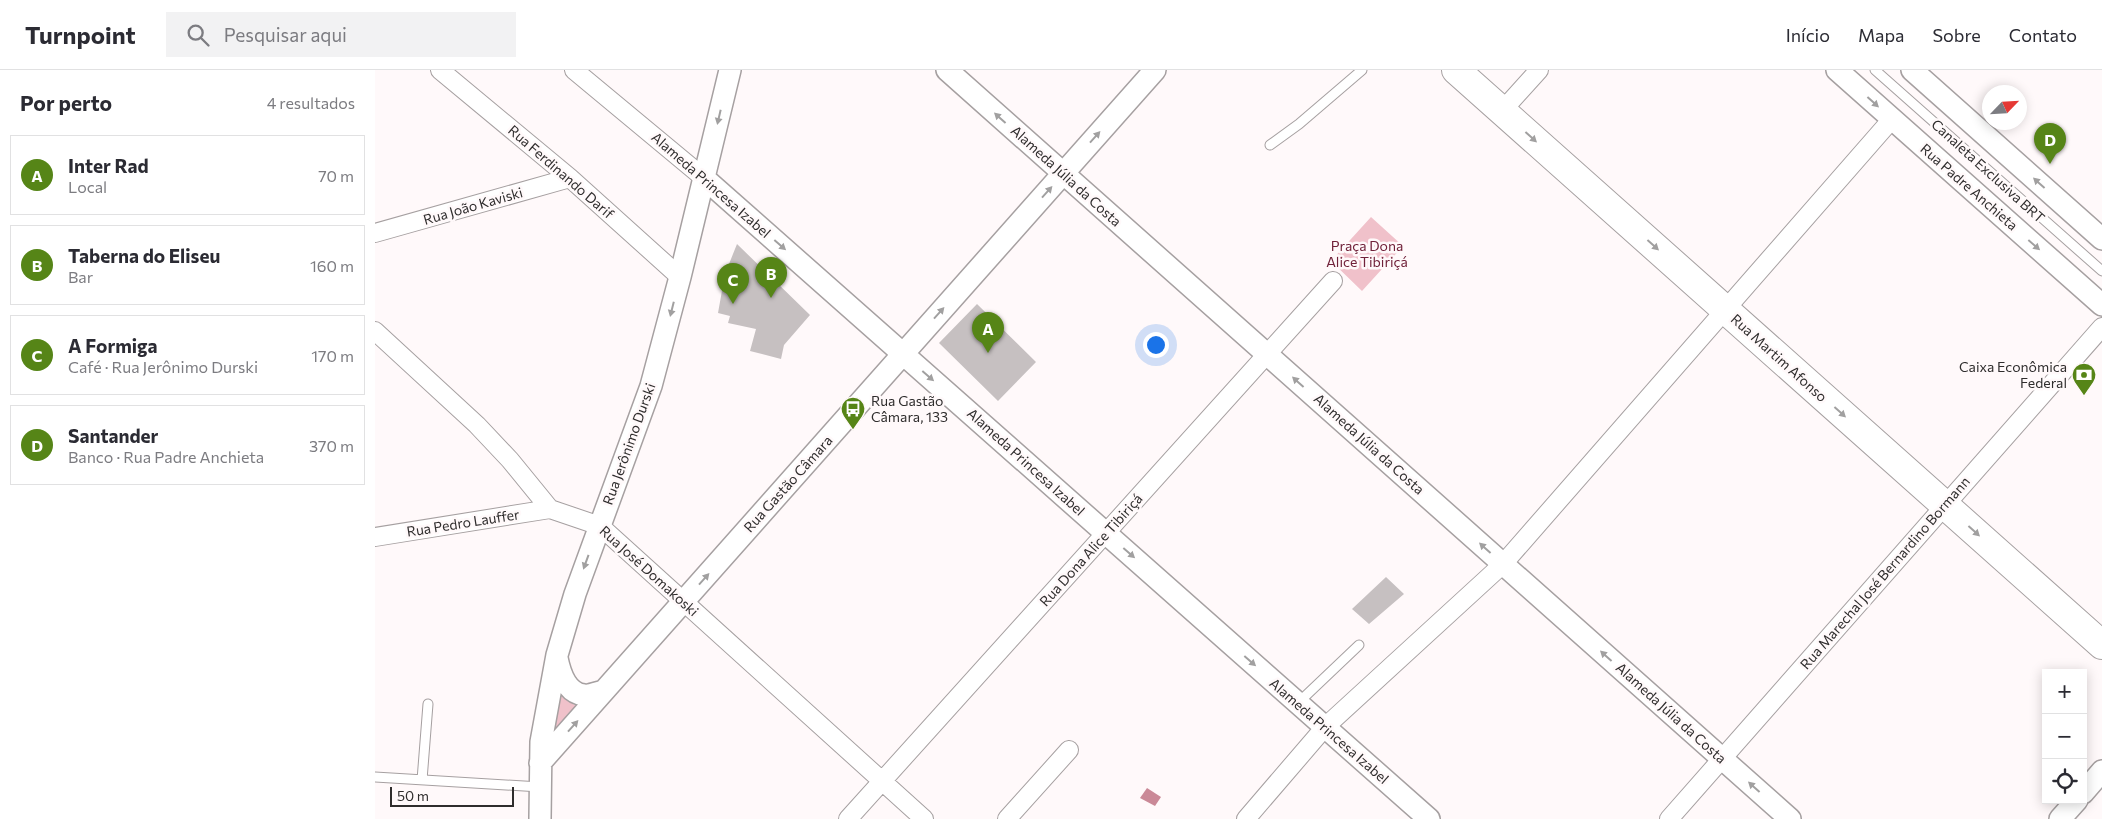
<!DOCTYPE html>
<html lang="pt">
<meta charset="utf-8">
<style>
:root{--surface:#fff;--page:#f2f2f3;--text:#2b2b33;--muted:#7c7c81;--line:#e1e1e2;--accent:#568517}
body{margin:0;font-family:Commissioner,sans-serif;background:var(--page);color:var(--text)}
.controls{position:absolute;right:15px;bottom:15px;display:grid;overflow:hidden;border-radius:0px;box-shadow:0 2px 12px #0003}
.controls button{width:45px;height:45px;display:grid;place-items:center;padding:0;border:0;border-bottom:1px solid var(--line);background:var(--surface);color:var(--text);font:25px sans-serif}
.compass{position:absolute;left:1607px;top:15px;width:45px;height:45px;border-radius:50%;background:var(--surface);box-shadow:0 2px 12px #0003;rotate:65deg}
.scale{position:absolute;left:15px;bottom:12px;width:124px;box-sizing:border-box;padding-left:5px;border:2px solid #2f2d2d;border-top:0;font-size:14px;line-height:18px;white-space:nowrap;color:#2f2d2d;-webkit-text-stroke:4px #fff9fa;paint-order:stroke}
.you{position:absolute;left:780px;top:274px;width:18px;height:18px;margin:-12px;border:4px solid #fff;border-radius:50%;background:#1a73e8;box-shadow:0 0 0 8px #1a73e833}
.badge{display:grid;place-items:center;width:32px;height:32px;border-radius:50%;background:var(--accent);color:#fff;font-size:16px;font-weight:700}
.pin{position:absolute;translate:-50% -41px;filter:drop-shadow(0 1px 2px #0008)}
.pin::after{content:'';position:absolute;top:26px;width:18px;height:15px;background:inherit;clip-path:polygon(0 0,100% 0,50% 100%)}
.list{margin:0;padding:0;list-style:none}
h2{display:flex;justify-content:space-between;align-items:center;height:65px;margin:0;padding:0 20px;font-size:21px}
h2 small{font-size:16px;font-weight:400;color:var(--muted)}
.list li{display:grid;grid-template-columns:32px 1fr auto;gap:15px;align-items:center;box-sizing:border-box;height:80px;margin:0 10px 10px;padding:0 10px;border:1px solid var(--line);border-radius:0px}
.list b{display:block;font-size:19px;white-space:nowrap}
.list p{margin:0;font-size:16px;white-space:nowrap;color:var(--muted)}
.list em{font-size:16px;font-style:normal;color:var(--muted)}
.icon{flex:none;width:28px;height:28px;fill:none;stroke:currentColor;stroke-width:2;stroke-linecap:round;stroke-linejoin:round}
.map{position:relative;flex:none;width:1727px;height:749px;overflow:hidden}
header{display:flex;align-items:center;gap:30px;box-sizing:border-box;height:70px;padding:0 25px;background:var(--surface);border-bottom:1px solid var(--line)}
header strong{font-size:24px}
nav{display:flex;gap:28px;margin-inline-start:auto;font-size:18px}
.search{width:350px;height:45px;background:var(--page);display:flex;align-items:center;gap:12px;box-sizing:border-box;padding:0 18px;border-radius:0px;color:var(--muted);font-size:19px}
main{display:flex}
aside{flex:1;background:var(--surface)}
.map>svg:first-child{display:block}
</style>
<header>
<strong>Turnpoint</strong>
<div class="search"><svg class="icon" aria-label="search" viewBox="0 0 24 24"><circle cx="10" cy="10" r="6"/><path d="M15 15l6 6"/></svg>Pesquisar aqui</div>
<nav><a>Início</a><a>Mapa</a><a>Sobre</a><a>Contato</a></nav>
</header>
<main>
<aside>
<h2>Por perto<small>4 resultados</small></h2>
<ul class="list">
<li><span class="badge">A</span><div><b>Inter Rad</b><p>Local</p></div><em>70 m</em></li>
<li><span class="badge">B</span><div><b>Taberna do Eliseu</b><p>Bar</p></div><em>160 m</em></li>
<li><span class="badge">C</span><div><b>A Formiga</b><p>Café · Rua Jerônimo Durski</p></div><em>170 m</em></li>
<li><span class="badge">D</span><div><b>Santander</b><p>Banco · Rua Padre Anchieta</p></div><em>370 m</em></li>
</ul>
</aside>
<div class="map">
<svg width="1727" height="749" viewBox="0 0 1727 749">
<rect width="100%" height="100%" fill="#fff9fa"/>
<path fill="#f0c1ca" d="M996,147L1028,176L987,221L956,191Z
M182,623L201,636L177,662Z"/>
<path fill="#ca8997" d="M772,718L786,727L780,736L765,728Z"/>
<path fill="#c6c0c1" d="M362,174L435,245L409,275L406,289L375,281L381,259L353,253L355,246L343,243L350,204Z
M602,234L661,292L623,331L564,273Z
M1011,507L1029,524L994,554L977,539Z"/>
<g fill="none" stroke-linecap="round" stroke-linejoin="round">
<defs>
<path id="service" d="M1500,0L1727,201
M895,75L924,54L987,0
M923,633L984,575
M0,707L165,717
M47,710L53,634"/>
<path id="minor" d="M65,0L195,108L305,207
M199,0L329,108
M1127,41L1164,0
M0,163L195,108
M0,261L102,355L135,390L175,439L225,456L549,749
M0,467L175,439
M473,749L958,211
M632,749L694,680
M871,749L950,657L1128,494L1517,49
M1294,749L1727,257"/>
<path id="tertiary" d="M572,0L1415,749
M1462,0L1727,235
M1537,0L1727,169
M329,108L1054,749
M182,588C185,603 191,623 209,625C215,626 223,622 229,621
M165,693L780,0
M1708,723L1727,701
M165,749L166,672L182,585L200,524L276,316L305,207L355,0
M1685,749L1702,730"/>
<path id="primary" d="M1081,0L1727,575"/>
</defs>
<use href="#service" stroke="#a6a0a1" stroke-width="11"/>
<use href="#minor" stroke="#a6a0a1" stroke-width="20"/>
<use href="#tertiary" stroke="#a6a0a1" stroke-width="24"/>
<use href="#primary" stroke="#a6a0a1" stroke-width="30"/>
<use href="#service" stroke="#fff" stroke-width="9"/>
<use href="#minor" stroke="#fff" stroke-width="18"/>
<use href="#tertiary" stroke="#fff" stroke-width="21"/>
<use href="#primary" stroke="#fff" stroke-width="28"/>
</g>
<defs><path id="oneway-solid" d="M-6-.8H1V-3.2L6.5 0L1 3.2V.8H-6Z" transform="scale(1.25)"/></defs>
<g fill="#a1a0a0">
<use href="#oneway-solid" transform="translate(1498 32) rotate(42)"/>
<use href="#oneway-solid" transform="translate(344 47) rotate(103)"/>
<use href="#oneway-solid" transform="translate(625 48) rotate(-138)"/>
<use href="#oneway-solid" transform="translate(720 67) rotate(-48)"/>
<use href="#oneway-solid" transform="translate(1156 67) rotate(42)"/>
<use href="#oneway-solid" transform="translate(1664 113) rotate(-138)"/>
<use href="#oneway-solid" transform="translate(672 122) rotate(-48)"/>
<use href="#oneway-solid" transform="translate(405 175) rotate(41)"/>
<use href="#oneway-solid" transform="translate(1278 175) rotate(42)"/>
<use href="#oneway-solid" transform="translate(1659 175) rotate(41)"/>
<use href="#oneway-solid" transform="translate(297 239) rotate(104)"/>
<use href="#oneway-solid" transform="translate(564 243) rotate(-48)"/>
<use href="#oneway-solid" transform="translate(553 306) rotate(41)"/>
<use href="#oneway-solid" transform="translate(923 312) rotate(-138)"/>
<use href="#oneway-solid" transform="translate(1465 342) rotate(42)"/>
<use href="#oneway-solid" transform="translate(1599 461) rotate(42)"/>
<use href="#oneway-solid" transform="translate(1110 478) rotate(-138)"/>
<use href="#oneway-solid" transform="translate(754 483) rotate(41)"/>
<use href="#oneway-solid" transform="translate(211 492) rotate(110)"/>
<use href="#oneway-solid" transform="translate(329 509) rotate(-48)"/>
<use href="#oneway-solid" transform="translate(1231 586) rotate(-138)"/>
<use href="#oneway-solid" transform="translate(875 591) rotate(41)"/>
<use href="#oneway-solid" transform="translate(198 656) rotate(-48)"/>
<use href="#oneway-solid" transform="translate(1379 717) rotate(-138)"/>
</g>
<defs>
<symbol id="bank-pin" viewBox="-11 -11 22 30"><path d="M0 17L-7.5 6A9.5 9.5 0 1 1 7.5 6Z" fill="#568517" stroke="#fff9fa"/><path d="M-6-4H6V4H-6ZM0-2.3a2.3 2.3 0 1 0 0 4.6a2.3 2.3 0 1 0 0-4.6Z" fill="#fff"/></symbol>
<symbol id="bus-pin" viewBox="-11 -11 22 30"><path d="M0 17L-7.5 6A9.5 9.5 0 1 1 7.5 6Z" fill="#568517" stroke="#fff9fa"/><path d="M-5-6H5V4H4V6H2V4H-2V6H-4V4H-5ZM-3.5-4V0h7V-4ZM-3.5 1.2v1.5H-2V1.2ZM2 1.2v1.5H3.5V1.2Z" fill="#fff"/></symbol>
</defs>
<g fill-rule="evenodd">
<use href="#bank-pin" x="1695" y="291" width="28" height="38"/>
<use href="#bus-pin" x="464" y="325" width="28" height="38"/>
</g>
<g text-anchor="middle" stroke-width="5" stroke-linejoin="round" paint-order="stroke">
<g font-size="14" fill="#2f2d2d" stroke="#fff9fa">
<text transform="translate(1613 101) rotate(42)" y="5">Canaleta Exclusiva BRT</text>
<text transform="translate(186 102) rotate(41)" y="5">Rua Ferdinando Darif</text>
<text transform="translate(691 106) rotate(42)" y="5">Alameda Júlia da Costa</text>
<text transform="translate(336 115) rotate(41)" y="5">Alameda Princesa Izabel</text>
<text transform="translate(1594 117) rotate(41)" y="5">Rua Padre Anchieta</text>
<text transform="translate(98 136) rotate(-16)" y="5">Rua João Kaviski</text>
<text transform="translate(1404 288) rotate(42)" y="5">Rua Martim Afonso</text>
<text transform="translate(254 374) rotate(-70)" y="5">Rua Jerônimo Durski</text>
<text transform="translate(994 374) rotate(42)" y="5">Alameda Júlia da Costa</text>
<text transform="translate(651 392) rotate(42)" y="5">Alameda Princesa Izabel</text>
<text transform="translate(413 414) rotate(-48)" y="5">Rua Gastão Câmara</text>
<text transform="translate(88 453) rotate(-9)" y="5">Rua Pedro Lauffer</text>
<text transform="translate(716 480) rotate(-48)" y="5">Rua Dona Alice Tibiriçá</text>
<text transform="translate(274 501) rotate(42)" y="5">Rua José Domakoski</text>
<text transform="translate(1510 503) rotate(-49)" y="5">Rua Marechal José Bernardino Bormann</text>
<text transform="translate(1296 643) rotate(42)" y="5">Alameda Júlia da Costa</text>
<text transform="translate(954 661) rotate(41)" y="5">Alameda Princesa Izabel</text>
</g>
<g font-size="14" fill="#702139" stroke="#fff9fa">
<text x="992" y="181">Praça Dona<tspan x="992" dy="16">Alice Tibiriçá</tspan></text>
</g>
<g font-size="14" fill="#2f2d2d" stroke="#fff9fa" text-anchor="end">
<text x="1692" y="302">Caixa Econômica<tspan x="1692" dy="16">Federal</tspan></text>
<text x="496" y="336" text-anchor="start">Rua Gastão<tspan x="496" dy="16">Câmara, 133</tspan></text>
</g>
</g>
</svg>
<div class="controls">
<button>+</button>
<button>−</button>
<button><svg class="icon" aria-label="locate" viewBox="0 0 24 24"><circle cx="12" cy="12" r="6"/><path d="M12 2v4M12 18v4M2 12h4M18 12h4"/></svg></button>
</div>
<svg class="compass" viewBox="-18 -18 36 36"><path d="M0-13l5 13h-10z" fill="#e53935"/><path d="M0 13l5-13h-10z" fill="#7c7c81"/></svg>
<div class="scale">50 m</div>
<div class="you"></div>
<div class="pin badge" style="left:613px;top:283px">A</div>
<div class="pin badge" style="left:396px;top:228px">B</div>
<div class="pin badge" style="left:358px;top:234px">C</div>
<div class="pin badge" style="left:1675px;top:94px">D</div>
</div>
</main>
